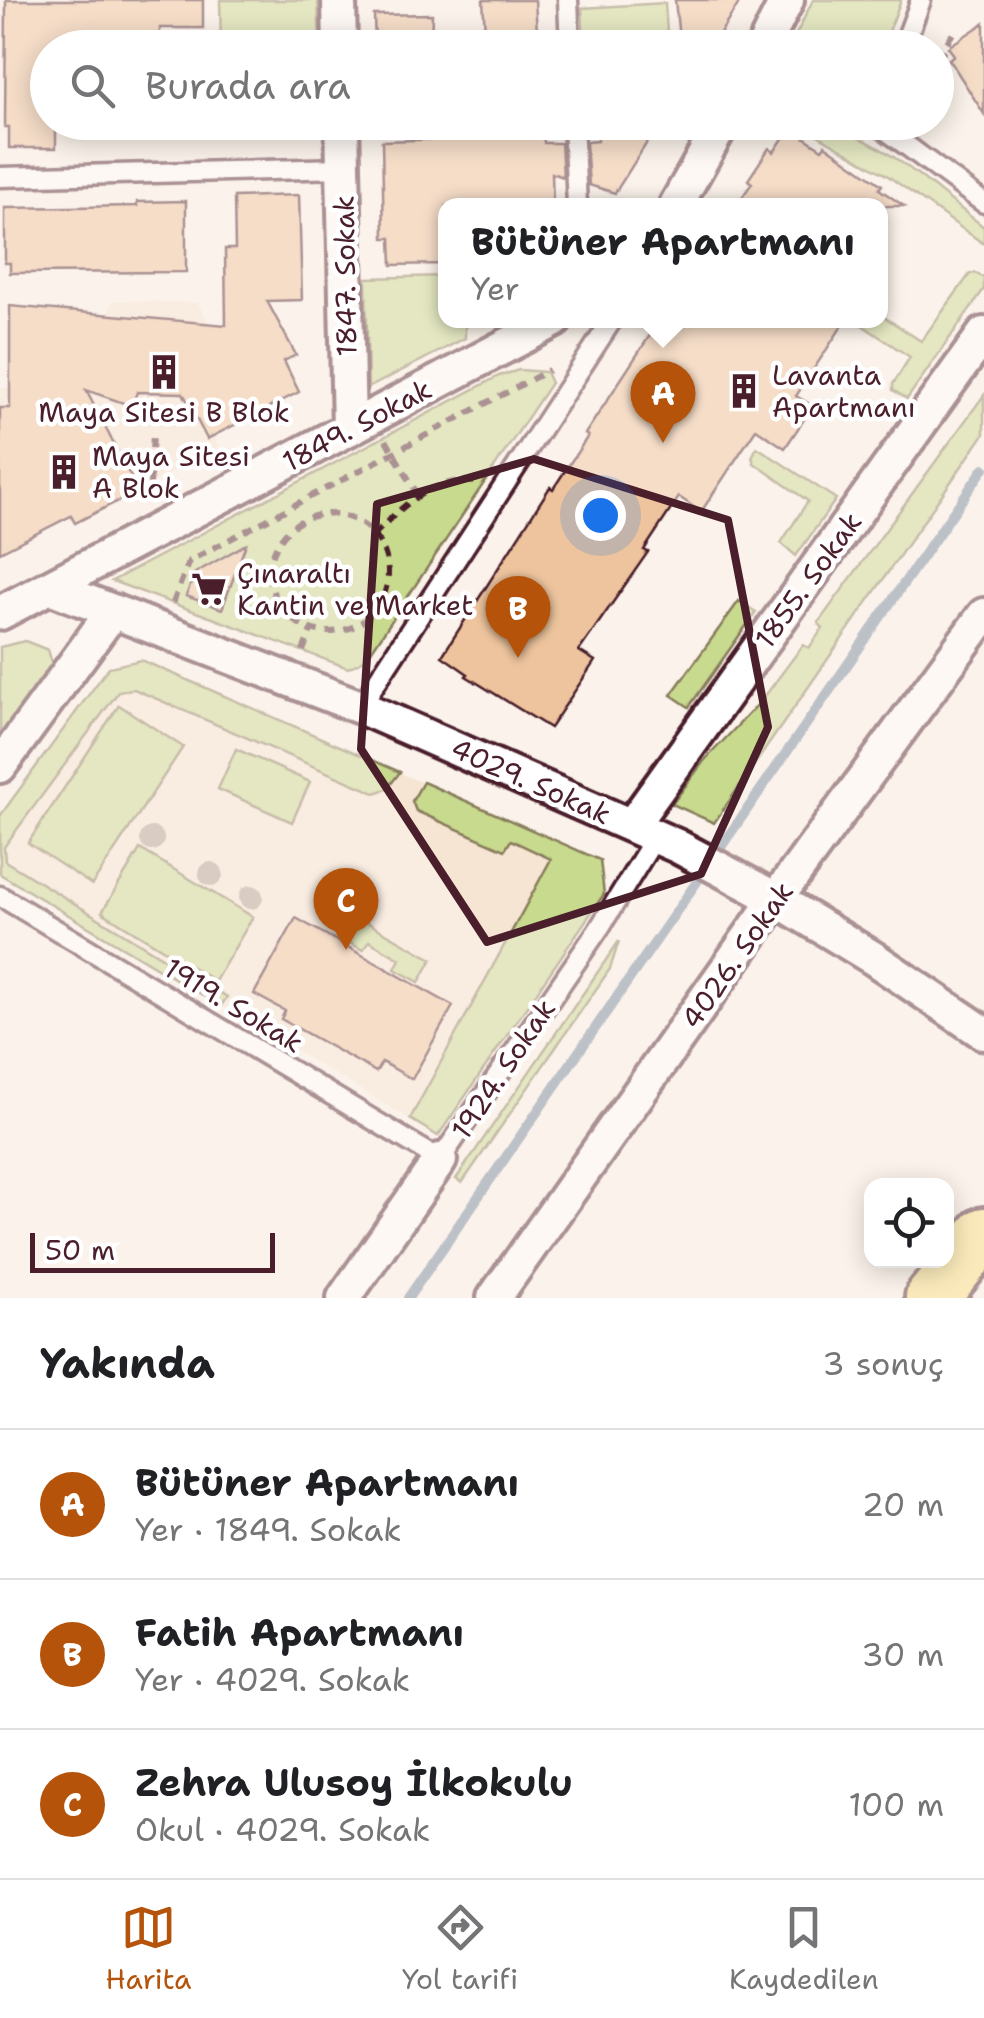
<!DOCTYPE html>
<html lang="tr">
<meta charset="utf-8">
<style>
:root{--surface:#fff;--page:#f6f6f6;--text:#202124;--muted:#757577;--line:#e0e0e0;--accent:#b45309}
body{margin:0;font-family:"Shantell Sans",sans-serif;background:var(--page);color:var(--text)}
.controls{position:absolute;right:30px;bottom:30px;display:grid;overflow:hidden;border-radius:20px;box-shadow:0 5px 25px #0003}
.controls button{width:90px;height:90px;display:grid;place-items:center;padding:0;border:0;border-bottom:2px solid var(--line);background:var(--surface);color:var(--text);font:50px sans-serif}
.scale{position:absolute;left:30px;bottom:25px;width:245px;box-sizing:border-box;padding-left:10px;border:5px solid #4a1f2b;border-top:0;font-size:28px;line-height:35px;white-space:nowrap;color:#4a1f2b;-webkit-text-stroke:8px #fff;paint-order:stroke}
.you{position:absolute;left:600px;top:515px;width:35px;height:35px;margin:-25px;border:8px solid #fff;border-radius:50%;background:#1a73e8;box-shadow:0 0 0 15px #1a73e833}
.badge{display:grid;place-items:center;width:65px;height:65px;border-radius:50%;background:var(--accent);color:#fff;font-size:32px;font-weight:700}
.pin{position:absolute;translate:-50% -82px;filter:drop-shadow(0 2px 5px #0008)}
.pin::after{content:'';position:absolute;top:52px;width:35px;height:30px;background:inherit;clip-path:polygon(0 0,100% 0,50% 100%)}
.popup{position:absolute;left:438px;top:198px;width:450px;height:130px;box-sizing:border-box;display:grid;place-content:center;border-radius:20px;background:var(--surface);filter:drop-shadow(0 2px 8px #0005);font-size:32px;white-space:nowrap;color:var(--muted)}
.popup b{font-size:38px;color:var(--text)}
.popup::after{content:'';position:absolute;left:50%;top:100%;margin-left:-20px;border:20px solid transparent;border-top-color:var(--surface)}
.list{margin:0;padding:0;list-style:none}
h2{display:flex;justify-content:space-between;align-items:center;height:130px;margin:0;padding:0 40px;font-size:42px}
h2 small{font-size:32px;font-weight:400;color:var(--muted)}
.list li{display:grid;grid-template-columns:65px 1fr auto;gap:30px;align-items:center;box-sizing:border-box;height:150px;padding:0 40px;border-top:2px solid var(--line)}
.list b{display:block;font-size:38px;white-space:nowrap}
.list p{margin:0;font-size:32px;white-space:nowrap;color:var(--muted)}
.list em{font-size:32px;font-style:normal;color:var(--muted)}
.icon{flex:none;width:55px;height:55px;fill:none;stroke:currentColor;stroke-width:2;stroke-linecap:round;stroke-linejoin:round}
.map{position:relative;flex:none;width:984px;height:1298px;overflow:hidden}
.search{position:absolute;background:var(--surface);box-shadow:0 5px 25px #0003;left:30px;right:30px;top:30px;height:110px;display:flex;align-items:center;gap:25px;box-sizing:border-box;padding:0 35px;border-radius:55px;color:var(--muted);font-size:38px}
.sheet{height:580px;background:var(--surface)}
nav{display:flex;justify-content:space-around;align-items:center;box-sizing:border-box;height:140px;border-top:2px solid var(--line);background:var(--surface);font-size:28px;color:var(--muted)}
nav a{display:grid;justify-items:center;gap:5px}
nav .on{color:var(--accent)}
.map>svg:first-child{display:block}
</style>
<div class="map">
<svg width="984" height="1298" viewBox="0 0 984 1298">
<rect width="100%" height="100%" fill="#fbf3eb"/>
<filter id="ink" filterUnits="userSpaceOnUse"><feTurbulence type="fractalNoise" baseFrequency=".01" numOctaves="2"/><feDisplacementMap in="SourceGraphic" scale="20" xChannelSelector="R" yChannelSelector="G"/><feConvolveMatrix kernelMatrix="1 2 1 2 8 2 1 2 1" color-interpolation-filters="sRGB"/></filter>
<g filter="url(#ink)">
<path fill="#f7e5d4" d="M113,300L198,303L256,414L214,436L219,448L75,523L70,516L8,548L0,544V388H82Z
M141,660L600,860L604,894L438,1136L0,874V816L109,667Z"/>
<path fill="#c7da8e" stroke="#887c5c" stroke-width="2.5" d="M220,0H318L320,46L221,47Z
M813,0H901L883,47H790Z
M665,3L668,47H584L582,8Z
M797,123C869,122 929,186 984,227V244L888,176Z
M975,273L984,278V289L907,399L893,390V384L910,357L856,321L880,320L881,315L921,341L970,274Z
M445,276L446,320L465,321V338L368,388L366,278Z
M519,370L546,372L551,383L366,659L348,668L112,581L499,376Z
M984,395V434L714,823L672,804L704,761L762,700L803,645L809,648L823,628L818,623Z
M757,447L836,499L796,556L781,543L808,501L754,463L752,457Z
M739,601L756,612L689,707L671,695Z
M25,641L48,650L54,669L0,747V647Z
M141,660L400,772L387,789L375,793L134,689L119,691L4,847L5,861L227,997L221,1006L0,874V816L109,667Z
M119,705L183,747L92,885L28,843Z
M236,749L310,782L292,822L218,789Z
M423,782L600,860L604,894L438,1136L410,1119L551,859L511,840L505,850L416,811L412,801Z
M140,849L253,917L215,981L102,912Z
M352,914L432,959L419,982L395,969L400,959L369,941L363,950L339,937Z
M619,941L610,969L462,1183L456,1179Z"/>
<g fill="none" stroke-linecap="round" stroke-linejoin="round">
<path stroke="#70859e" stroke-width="10" d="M408,1298L984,468"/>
</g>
<path fill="#edc49d" stroke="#4a1f2b" stroke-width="2.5" d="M6,0H203V28H160V38L141,39V47L48,48V122H56V148H9V127H5Z
M483,0H535L538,48H486Z
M675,0H741L711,48H680Z
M432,14L431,48H375L374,15Z
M984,23V114L949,59L954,55L948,47Z
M478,122H542L544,143H561L563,177L552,173L553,206H446V264L392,265L391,238H384L382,141L479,138Z
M596,122H660L615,193L589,185L586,142L597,141Z
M790,128L822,149L825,145L882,185L879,189L904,206H736L752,183L748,180L769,148L774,152Z
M299,195L302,300L267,301L296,355L284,361L299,392L207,439L183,393L137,392L132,406L86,390L138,491L75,523L71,516L0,552V408H10V306L226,325L225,249H235L234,197Z
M186,201V272L10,273V263H5V208L137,206V202Z
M660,320H846L796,396L813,406L785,448L756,429L701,512L679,497L644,550L648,552L579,651L595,661L550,728L466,676L468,674L442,656L550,487L553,489L588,436L585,434Z
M246,544L222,609L186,596L195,573Z
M296,918L453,1006L412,1079L382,1062L376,1072L281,1019L285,1011L254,994Z"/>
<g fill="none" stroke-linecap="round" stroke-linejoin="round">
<defs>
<path id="lane" d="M568,0L570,48
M903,48L921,0
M573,122L577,205
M875,122L984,203
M0,177L343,168
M360,707L612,320
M0,896L440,1160L600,927L656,836"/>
<path id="street" d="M339,0L340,48
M763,48L787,0
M342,122L349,429
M676,205L723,122
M50,587L360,707L677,846L776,899L873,958L984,1033
M0,613L555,320
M0,766L113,611
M632,825L984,334
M344,1298L440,1160
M494,1298L776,899L984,615"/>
<path id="primary" d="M932,1298L984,1234"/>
</defs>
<use href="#lane" stroke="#4a1f2b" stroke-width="25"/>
<use href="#street" stroke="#4a1f2b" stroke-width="40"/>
<use href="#primary" stroke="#4a1f2b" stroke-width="60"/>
<path stroke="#4a1f2b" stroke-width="6" stroke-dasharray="10 8" stroke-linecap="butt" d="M936,76L945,45L956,29
M386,440L418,495
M149,502L153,434
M270 573a59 59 0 1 1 118 0a59 59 0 1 1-118 0Z
M374,535C404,504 433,476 479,482
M173,603L189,561L549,370
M303,651L311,630"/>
<use href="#lane" stroke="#fff" stroke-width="18"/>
<use href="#street" stroke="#fff" stroke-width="32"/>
<use href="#primary" stroke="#f9e181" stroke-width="52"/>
</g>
<g fill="#af9d92">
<circle cx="152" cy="839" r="12"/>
<circle cx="211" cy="874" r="12"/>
<circle cx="251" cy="897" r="12"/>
</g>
</g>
<path d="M0 0H984V1298H0ZM534,459L728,520L768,727L701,874L487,942L361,749L377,504Z" fill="#fbf3eb" fill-opacity=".55" fill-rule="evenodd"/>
<path fill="none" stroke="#4a1f2b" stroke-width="8" stroke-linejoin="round" d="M534,459L728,520L768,727L701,874L487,942L361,749L377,504Z"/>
<defs>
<symbol id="building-bare" viewBox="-9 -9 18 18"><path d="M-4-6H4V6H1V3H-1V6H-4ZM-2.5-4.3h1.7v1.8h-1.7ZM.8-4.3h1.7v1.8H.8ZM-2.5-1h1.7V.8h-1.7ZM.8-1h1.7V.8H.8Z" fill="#4a1f2b" stroke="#fff" stroke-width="2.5" paint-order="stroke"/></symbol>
<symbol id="supermarket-bare" viewBox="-9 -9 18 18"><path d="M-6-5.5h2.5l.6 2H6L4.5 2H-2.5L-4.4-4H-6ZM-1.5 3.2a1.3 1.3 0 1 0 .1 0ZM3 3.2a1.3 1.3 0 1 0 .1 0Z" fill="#4a1f2b" stroke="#fff" stroke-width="2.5" paint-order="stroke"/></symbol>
</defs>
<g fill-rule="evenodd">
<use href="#building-bare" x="139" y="347" width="50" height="50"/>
<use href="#building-bare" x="719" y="366" width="50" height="50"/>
<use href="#building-bare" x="39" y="447" width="50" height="50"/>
<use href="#supermarket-bare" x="184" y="564" width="50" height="50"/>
</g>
<g text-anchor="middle" stroke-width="9" stroke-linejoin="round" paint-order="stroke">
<g font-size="28" fill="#4a1f2b" stroke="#fff">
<text transform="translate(345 276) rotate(-91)" y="10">1847. Sokak</text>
<text transform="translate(357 425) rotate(-28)" y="10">1849. Sokak</text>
<text transform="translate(808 580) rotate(-54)" y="10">1855. Sokak</text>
<text transform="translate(531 781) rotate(24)" y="10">4029. Sokak</text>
<text transform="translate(737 955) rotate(-55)" y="10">4026. Sokak</text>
<text transform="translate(234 1005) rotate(31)" y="10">1919. Sokak</text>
<text transform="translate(503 1069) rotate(-56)" y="10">1924. Sokak</text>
</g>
<g font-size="28" fill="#4a1f2b" stroke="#fff" text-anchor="start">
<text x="772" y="385">Lavanta<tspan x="772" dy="32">Apartmanı</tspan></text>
<text x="164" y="422" text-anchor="middle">Maya Sitesi B Blok</text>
<text x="92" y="466">Maya Sitesi<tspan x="92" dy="32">A Blok</tspan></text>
<text x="237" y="583">Çınaraltı<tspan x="237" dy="32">Kantin ve Market</tspan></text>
</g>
</g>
</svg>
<div class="controls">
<button><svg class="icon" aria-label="locate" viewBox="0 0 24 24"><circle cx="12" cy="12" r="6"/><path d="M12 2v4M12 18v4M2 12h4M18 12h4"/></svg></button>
</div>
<div class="scale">50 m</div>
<div class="you"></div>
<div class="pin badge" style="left:663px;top:443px">A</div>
<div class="popup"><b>Bütüner Apartmanı</b>Yer</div>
<div class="pin badge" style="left:518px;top:658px">B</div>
<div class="pin badge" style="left:346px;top:950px">C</div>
<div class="search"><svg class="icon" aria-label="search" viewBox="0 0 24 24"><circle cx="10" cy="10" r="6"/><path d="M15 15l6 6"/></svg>Burada ara</div>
</div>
<section class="sheet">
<h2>Yakında<small>3 sonuç</small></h2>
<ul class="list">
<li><span class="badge">A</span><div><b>Bütüner Apartmanı</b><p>Yer · 1849. Sokak</p></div><em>20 m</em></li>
<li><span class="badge">B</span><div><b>Fatih Apartmanı</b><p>Yer · 4029. Sokak</p></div><em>30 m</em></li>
<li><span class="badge">C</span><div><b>Zehra Ulusoy İlkokulu</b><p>Okul · 4029. Sokak</p></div><em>100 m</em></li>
</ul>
</section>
<nav>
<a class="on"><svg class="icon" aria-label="map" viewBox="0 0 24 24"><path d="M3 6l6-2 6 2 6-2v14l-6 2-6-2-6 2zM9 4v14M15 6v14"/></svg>Harita</a>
<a><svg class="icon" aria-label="directions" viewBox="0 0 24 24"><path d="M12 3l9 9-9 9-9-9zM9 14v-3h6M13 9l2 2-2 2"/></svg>Yol tarifi</a>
<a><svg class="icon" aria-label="saved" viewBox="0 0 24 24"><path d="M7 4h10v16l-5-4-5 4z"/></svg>Kaydedilen</a>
</nav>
